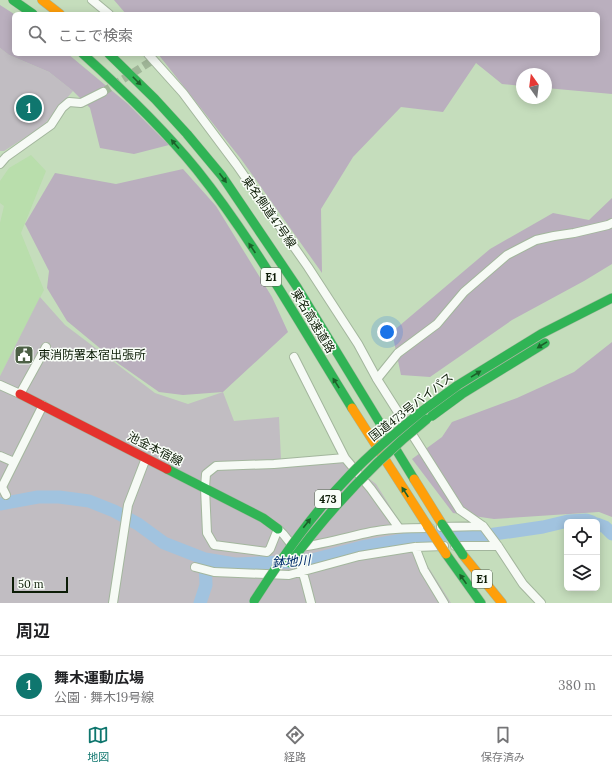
<!DOCTYPE html>
<html lang="ja">
<meta charset="utf-8">
<style>
:root{--surface:#fff;--page:#f2f2f2;--text:#202124;--muted:#757577;--line:#e0e0e0;--accent:#0f766e}
body{margin:0;font-family:Lora,"Noto Sans JP",serif;background:var(--page);color:var(--text)}
.controls{position:absolute;right:12px;bottom:12px;display:grid;overflow:hidden;border-radius:6px;box-shadow:0 2px 10px #0003}
.controls button{width:36px;height:36px;display:grid;place-items:center;padding:0;border:0;border-bottom:1px solid var(--line);background:var(--surface);color:var(--text);font:20px sans-serif}
.compass{position:absolute;left:516px;top:68px;width:36px;height:36px;border-radius:50%;background:var(--surface);box-shadow:0 2px 10px #0003;rotate:346deg}
.scale{position:absolute;left:12px;bottom:10px;width:56px;box-sizing:border-box;padding-left:4px;border:2px solid #0c1c06;border-top:0;font-size:11px;line-height:14px;white-space:nowrap;color:#0c1c06;-webkit-text-stroke:3px #f9fef8;paint-order:stroke}
.you{position:absolute;left:387px;top:332px;width:14px;height:14px;margin:-10px;border:3px solid #fff;border-radius:50%;background:#1a73e8;box-shadow:0 0 0 6px #1a73e833}
.badge{display:grid;place-items:center;width:26px;height:26px;border-radius:50%;background:var(--accent);color:#fff;font-size:13px;font-weight:700}
.pin{position:absolute;translate:-50% -50%;border:2px solid #fff;box-shadow:0 1px 4px #0006}
.list{margin:0;padding:0;list-style:none}
h2{display:flex;justify-content:space-between;align-items:center;height:52px;margin:0;padding:0 16px;font-size:17px}
h2 small{font-size:13px;font-weight:400;color:var(--muted)}
.list li{display:grid;grid-template-columns:26px 1fr auto;gap:12px;align-items:center;box-sizing:border-box;height:60px;padding:0 16px;border-top:1px solid var(--line)}
.list b{display:block;font-size:15px;white-space:nowrap}
.list p{margin:0;font-size:13px;white-space:nowrap;color:var(--muted)}
.list em{font-size:13px;font-style:normal;color:var(--muted)}
.icon{flex:none;width:22px;height:22px;fill:none;stroke:currentColor;stroke-width:2;stroke-linecap:round;stroke-linejoin:round}
.map{position:relative;flex:none;width:612px;height:603px;overflow:hidden}
.search{position:absolute;background:var(--surface);box-shadow:0 2px 10px #0003;left:12px;right:12px;top:12px;height:44px;display:flex;align-items:center;gap:10px;box-sizing:border-box;padding:0 14px;border-radius:6px;color:var(--muted);font-size:15px}
.sheet{height:112px;background:var(--surface)}
nav{display:flex;justify-content:space-around;align-items:center;box-sizing:border-box;height:56px;border-top:1px solid var(--line);background:var(--surface);font-size:11px;color:var(--muted)}
nav a{display:grid;justify-items:center;gap:2px}
nav .on{color:var(--accent)}
.map>svg:first-child{display:block}
</style>
<div class="map">
<svg width="612" height="603" viewBox="0 0 612 603">
<rect width="100%" height="100%" fill="#c5ddbc"/>
<path fill="#b9deac" d="M31,155L46,171L21,233L44,290L0,376V223L4,206L0,203V181L9,168Z"/>
<path fill="#c1bdc2" d="M0,48L9,55L49,72L73,91L43,126L4,151H0Z
M40,297L65,325L155,393L188,404L223,392L234,421L279,417L281,459L339,455L376,484L451,603H0V376Z"/>
<path fill="#baafbe" d="M114,0H612V94L546,88V74H522V86L502,84L476,63L443,112L401,107L353,157L321,209L322,273L241,159L158,54H598V14H126Z
M0,5L14,14V54H68L128,104L169,145L134,154L100,148L90,108L73,91L49,72L9,55L0,48Z
M183,169L216,206L272,297L288,332L223,392L183,395L159,392L119,364L67,321L47,288L49,271L25,224L55,173L116,184Z
M612,198V264L584,281L512,320L430,377L401,375L392,332L490,249L553,213L589,220Z
M612,342V517L599,512L494,519L453,513L412,459L442,437L452,422L517,398L574,372Z"/>
<g fill="none" stroke-linecap="round" stroke-linejoin="round">
<path stroke="#a1c3df" stroke-width="13" d="M0,504L38,497H59L89,501L114,511L138,524L164,543L205,559L235,564L308,561L362,547L409,539L443,534L474,537L543,527L568,521L586,520L592,522
M597,524L605,527L612,534
M200,603L206,585L205,559"/>
<path stroke="#a0b698" stroke-width="8" stroke-dasharray="8 4" stroke-linecap="butt" d="M103,92L153,60"/>
<defs>
<path id="street" d="M92,0L109,14
M148,54L183,93L236,164L308,267L358,344L377,379L460,510L483,526L498,546L523,584L541,603
M0,164L6,157L51,125L62,108L69,102L81,103L103,92
M294,357L345,458L371,489L399,528
M377,379L398,353L437,324L464,292L507,255L536,240L554,236L574,233L608,225L612,223
M0,385L20,394L46,347
M0,456L14,462
M6,495L2,487L43,405
M441,527L483,526
M455,546H498
M301,547C325,544 348,537 371,532C390,528 410,528 430,528
M415,547L424,570L444,603
M195,567L214,572L289,575L359,556L415,547L444,546
M113,603L128,505L146,458
M311,603C304,577 299,547 278,529L270,549L267,552L214,545L207,533L205,488L206,474L216,466L274,464L345,458"/>
<path id="fast" d="M13,0L33,14
M83,54C123,90 163,128 197,170C256,244 302,328 352,408
M109,54L155,99L187,134L222,176L297,287L414,479
M421,412L458,385L541,334L612,298
M432,416L462,394L545,343
M167,469L263,518L278,529
M446,554L481,603"/>
<path id="slow" d="M42,0L60,14
M352,408L427,525
M414,479L442,524
M463,555L502,603"/>
<path id="jam" d="M20,394L167,469"/>
</defs>
<use href="#street" stroke="#a3b69d" stroke-width="10"/>
<use href="#fast" stroke="#a3b69d" stroke-width="10"/>
<use href="#slow" stroke="#a3b69d" stroke-width="10"/>
<use href="#jam" stroke="#a3b69d" stroke-width="10"/>
<use href="#street" stroke="#f6faf5" stroke-width="8"/>
<use href="#fast" stroke="#30b455" stroke-width="9"/>
<use href="#slow" stroke="#ff9f0a" stroke-width="9"/>
<use href="#jam" stroke="#e5322d" stroke-width="9"/>
<defs>
<path id="fast-bridge" d="M442,524L463,555
M290,563C330,509 375,461 427,419
M254,601C283,556 313,513 350,475C372,452 396,432 421,412"/>
<path id="slow-bridge" d="M427,525L446,554"/>
</defs>
<use href="#fast-bridge" stroke="#a3b69d" stroke-width="10" stroke-linecap="butt"/>
<use href="#slow-bridge" stroke="#a3b69d" stroke-width="10" stroke-linecap="butt"/>
<use href="#fast-bridge" stroke="#30b455" stroke-width="9"/>
<use href="#slow-bridge" stroke="#ff9f0a" stroke-width="9"/>
</g>
<defs><path id="oneway-solid" d="M-6-.8H1V-3.2L6.5 0L1 3.2V.8H-6Z"/></defs>
<g fill="#1c602a">
<use href="#oneway-solid" transform="translate(137 81) rotate(45)"/>
<use href="#oneway-solid" transform="translate(175 144) rotate(-131)"/>
<use href="#oneway-solid" transform="translate(223 178) rotate(53)"/>
<use href="#oneway-solid" transform="translate(252 248) rotate(-124)"/>
<use href="#oneway-solid" transform="translate(542 345) rotate(148)"/>
<use href="#oneway-solid" transform="translate(476 374) rotate(-32)"/>
<use href="#oneway-solid" transform="translate(336 383) rotate(-122)"/>
<use href="#oneway-solid" transform="translate(405 492) rotate(-123)"/>
<use href="#oneway-solid" transform="translate(307 523) rotate(-52)"/>
<use href="#oneway-solid" transform="translate(463 579) rotate(-125)"/>
</g>
<defs>
<symbol id="civic-square" viewBox="-11 -11 22 22"><rect x="-9" y="-9" width="18" height="18" rx="4" fill="#4d6046" stroke="#f9fef8"/><path d="M-.6-6.5H3V-4.5H.6V-3L4-1V1h2V6H-6V1h2V-1L-.6-3ZM-1.2 2.5V6h2.4V2.5Z" fill="#fff"/></symbol>
</defs>
<g fill-rule="evenodd">
<use href="#civic-square" x="13" y="344" width="22" height="22"/>
</g>
<g text-anchor="middle" stroke-width="3" stroke-linejoin="round" paint-order="stroke">
<g fill="#f9fef8" stroke="#53604f" stroke-width="1">
<rect x="261" y="268" width="20" height="18" rx="3"/>
<rect x="315" y="490" width="26" height="18" rx="3"/>
<rect x="472" y="570" width="20" height="18" rx="3"/>
</g>
<g font-size="11" font-weight="bold" fill="#0c1c06">
<text x="271" y="281">E1</text>
<text x="328" y="503">473</text>
<text x="482" y="583">E1</text>
</g>
<g font-size="12" fill="#0c1c06" stroke="#f9fef8">
<text transform="translate(269 212) rotate(55)" y="4">東名側道47号線</text>
<text transform="translate(313 321) rotate(59)" y="4">東名高速道路</text>
<text transform="translate(411 407) rotate(-38)" y="4">国道473号バイパス</text>
<text transform="translate(155 449) rotate(27)" y="4">池金本宿線</text>
</g>
<g font-size="12" fill="#0c1c06" stroke="#f9fef8" text-anchor="start">
<text x="38" y="359">東消防署本宿出張所</text>
</g>
<g font-size="13" font-style="italic" fill="#002e6c" stroke="#f9fef8">
<text transform="translate(291 561) rotate(-4)" y="5">鉢地川</text>
</g>
</g>
</svg>
<div class="controls">
<button><svg class="icon" aria-label="locate" viewBox="0 0 24 24"><circle cx="12" cy="12" r="6"/><path d="M12 2v4M12 18v4M2 12h4M18 12h4"/></svg></button>
<button><svg class="icon" aria-label="layers" viewBox="0 0 24 24"><path d="M12 4l9 5-9 5-9-5zM3 14l9 5 9-5"/></svg></button>
</div>
<svg class="compass" viewBox="-18 -18 36 36"><path d="M0-13l5 13h-10z" fill="#e53935"/><path d="M0 13l5-13h-10z" fill="#757577"/></svg>
<div class="scale">50 m</div>
<div class="you"></div>
<div class="pin badge" style="left:29px;top:108px">1</div>
<div class="search"><svg class="icon" aria-label="search" viewBox="0 0 24 24"><circle cx="10" cy="10" r="6"/><path d="M15 15l6 6"/></svg>ここで検索</div>
</div>
<section class="sheet">
<h2>周辺<small></small></h2>
<ul class="list">
<li><span class="badge">1</span><div><b>舞木運動広場</b><p>公園 · 舞木19号線</p></div><em>380 m</em></li>
</ul>
</section>
<nav>
<a class="on"><svg class="icon" aria-label="map" viewBox="0 0 24 24"><path d="M3 6l6-2 6 2 6-2v14l-6 2-6-2-6 2zM9 4v14M15 6v14"/></svg>地図</a>
<a><svg class="icon" aria-label="directions" viewBox="0 0 24 24"><path d="M12 3l9 9-9 9-9-9zM9 14v-3h6M13 9l2 2-2 2"/></svg>経路</a>
<a><svg class="icon" aria-label="saved" viewBox="0 0 24 24"><path d="M7 4h10v16l-5-4-5 4z"/></svg>保存済み</a>
</nav>
